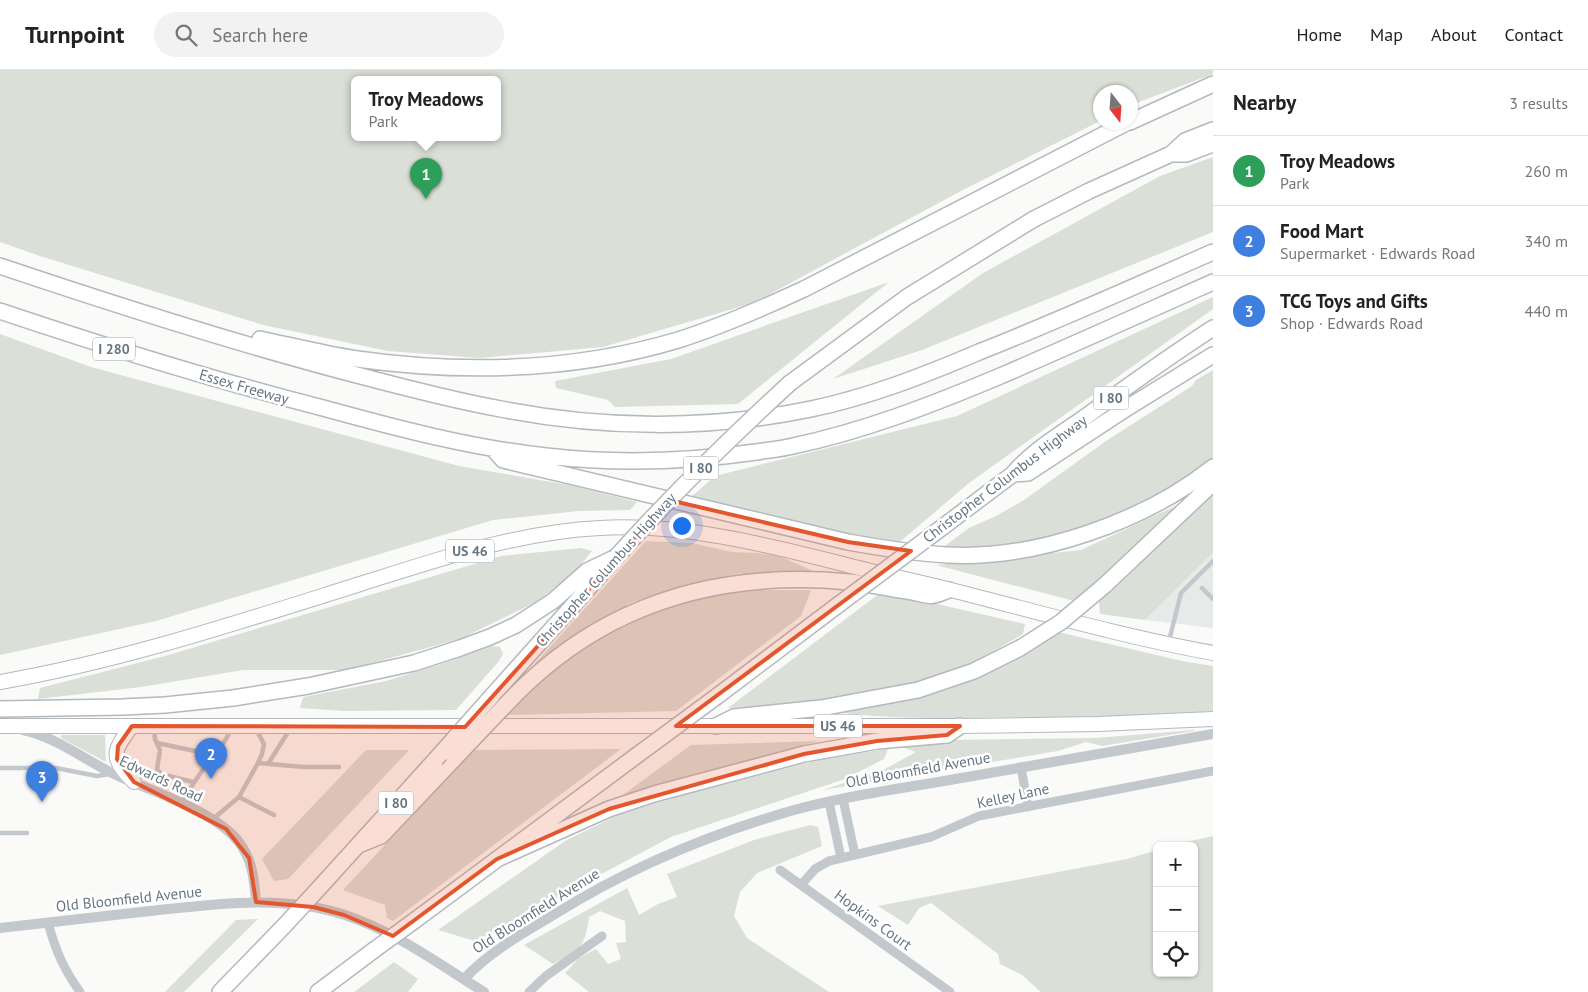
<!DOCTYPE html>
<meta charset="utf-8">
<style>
:root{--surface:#fff;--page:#f2f2f2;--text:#222;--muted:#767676;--line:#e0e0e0;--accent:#e4572e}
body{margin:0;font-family:"PT Sans",sans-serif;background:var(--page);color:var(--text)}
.controls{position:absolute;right:15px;bottom:15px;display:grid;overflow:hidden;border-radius:8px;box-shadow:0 1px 4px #0004}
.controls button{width:45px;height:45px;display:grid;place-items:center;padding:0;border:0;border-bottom:1px solid var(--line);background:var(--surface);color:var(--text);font:25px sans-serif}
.compass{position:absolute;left:1093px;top:15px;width:45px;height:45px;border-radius:50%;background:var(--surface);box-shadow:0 1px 4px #0004;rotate:163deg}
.you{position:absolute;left:681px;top:455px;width:18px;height:18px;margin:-12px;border:4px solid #fff;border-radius:50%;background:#1a73e8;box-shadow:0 0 0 8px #1a73e833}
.badge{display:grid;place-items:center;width:32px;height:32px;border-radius:50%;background:var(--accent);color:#fff;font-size:16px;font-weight:700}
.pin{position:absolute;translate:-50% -41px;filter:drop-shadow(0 1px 2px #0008)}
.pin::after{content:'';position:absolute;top:26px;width:18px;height:15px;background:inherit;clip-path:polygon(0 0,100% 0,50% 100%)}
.popup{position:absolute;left:351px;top:6px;width:150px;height:65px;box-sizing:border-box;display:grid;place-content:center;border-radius:8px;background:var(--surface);filter:drop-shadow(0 1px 4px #0005);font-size:16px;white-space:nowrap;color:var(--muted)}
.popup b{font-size:19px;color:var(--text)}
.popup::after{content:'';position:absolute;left:50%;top:100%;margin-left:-10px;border:10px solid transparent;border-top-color:var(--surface)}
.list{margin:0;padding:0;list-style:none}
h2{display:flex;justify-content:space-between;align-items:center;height:65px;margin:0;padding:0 20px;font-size:21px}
h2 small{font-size:16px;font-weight:400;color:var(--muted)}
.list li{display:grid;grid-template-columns:32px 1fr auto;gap:15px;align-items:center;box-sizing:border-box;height:70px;padding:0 20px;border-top:1px solid var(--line)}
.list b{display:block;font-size:19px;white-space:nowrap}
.list p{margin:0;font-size:16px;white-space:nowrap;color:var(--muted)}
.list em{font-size:16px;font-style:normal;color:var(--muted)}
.icon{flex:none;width:28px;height:28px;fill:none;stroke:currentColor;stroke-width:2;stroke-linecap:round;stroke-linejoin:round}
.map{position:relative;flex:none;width:1213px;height:922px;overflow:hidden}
header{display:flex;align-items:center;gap:30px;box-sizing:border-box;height:70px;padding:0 25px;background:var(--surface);border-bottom:1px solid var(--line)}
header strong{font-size:24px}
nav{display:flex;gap:28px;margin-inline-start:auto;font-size:18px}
.search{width:350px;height:45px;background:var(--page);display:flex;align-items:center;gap:12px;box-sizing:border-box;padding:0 18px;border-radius:28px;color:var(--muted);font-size:19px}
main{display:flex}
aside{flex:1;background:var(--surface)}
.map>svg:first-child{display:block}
</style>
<header>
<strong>Turnpoint</strong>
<div class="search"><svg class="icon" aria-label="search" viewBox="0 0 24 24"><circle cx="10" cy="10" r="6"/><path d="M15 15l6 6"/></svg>Search here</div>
<nav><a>Home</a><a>Map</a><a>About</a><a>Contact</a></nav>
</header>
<main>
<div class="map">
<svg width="1213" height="922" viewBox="0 0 1213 922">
<rect width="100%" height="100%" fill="#fafaf8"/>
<path fill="#e8e9e9" d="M1213,483V558L1145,550Z"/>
<path fill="#dadfd7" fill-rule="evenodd" d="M0,0H1213V4L1131,35L1130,22H1100V51L961,121L753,233L603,277L479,288L388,281L263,255L40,186L0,172ZM355,10H497V68H355Z
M1213,87V162L922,280L833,309L983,203L1160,106Z
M889,212L738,334L615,337L608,330L556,318L555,311L671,289Z
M1213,227V239L969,413L895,476L691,427L715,406L957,346Z
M0,264L91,297L459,396L574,416L637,432L630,440L579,441L493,450L156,551L0,585Z
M1213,300V391L1139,438L1083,459L1040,471L996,478H942L969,458L996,446L1024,430L1106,371L1192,316L1196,310Z
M1213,422V483L1145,550L1100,544L1099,531Z
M1184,432L1074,531L936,495L1081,480Z
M646,471L692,473L732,482L756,483L779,486L820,504L744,507L742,503C702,511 665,520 627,534L628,538L596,553L563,575L532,600L530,599Z
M581,478L592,481L575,502L536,532L460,569L346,600H243L141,617L38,629L40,618L165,586L501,486Z
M755,520H811L801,546L676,641L504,645L545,606L595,571L653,543L703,527Z
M880,523L924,531L1025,554L1023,564L978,590L912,615L786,635L728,638Z
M1058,562L1182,591L1213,596V641C1148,648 1083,647 1018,647C960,648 901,650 843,643V641C869,636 896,632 923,626C972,615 1016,589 1058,562Z
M492,576L500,577L503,584L499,591L456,640L344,641L300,638L303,627L386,611L441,594Z
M1194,660V661L1102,676L1086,672L1058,681L823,720L885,699L916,682L896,675L950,670L1096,668Z
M61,665H105L106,692L61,668Z
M819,671L623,725L691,675Z
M621,679L393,851L387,848L385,835L343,820L473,680Z
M888,679L884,689L845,709L671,767L475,871L438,860L565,771L622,743L691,723L826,688Z
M366,680H409L288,809L274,811L262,789Z
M810,755L818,757L822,776L757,803L740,822L734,846L747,868L829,922H589L565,903L579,888L596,879L608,894L621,889L616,873L626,872L625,851L600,841L589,847C585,878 579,880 553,894L524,875L627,818L639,845L658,834L677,827L667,804L754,770Z
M1213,766V922H1041L1022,905L1000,894L998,884L931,833L919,838L908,855L878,836L1127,789L1157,780V903H1194V776H1169Z
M258,849L184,922H165L236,850Z
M394,892L418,909L408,922H354Z"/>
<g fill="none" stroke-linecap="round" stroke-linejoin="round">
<defs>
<path id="trunk" d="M0,612C122,591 239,552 357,515C436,490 517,462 600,458C688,453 775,477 859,498C890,506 920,512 951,520C1038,542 1124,567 1213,583
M0,656H960L1098,654L1213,649
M132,656C112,682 110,687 134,712"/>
<path id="motorway" d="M1130,52L1213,14
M1171,84L1185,71L1213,60
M0,196C116,235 234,273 353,304C402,317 451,330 501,339C602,359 710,360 811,339C869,327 925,305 979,282C1058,251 1135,216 1213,182
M0,241C107,277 214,310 323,338C396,358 471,378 546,386C616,394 686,392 756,382C768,380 781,379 793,376C864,361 931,335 998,307C1070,276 1141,244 1213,212
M260,269C293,276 324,284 357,289C464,304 574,301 678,270C722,256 763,238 804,219L1128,52
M790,313L907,227L1034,149L1089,121L1171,84H1186L1213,74
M495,381L503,390L848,472C881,478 914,483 947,485C1035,490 1144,452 1213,397
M1013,404L1028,403L1127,338L1213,285
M924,471L1013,404C1031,382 1058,366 1081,350C1125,318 1168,287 1213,258
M1105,515L1213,413
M492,626L610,494
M514,626C606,532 720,500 849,512C870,514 892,519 913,522C919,523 929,527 935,525C940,524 945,521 949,520
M716,627L838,535
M0,639L122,637L165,635L233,628L308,616L414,593L460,578L490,567L516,555L553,531L587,501L616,487
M716,656L734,647L821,638L918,620L974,601L1020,578
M361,774L381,766L454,689
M497,789L609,739L654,724L804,684L877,671L947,665L960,656
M320,817L436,689
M414,851L636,686
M220,922L285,855
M318,922L374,880"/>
</defs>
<use href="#trunk" stroke="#b4b9bd" stroke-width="16"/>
<use href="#motorway" stroke="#b4b9bd" stroke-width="18"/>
<path stroke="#c3c8cc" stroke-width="4.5" d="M1202,518L1213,529
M1169,571L1181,523L1213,491
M154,659L155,669L160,680L157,699L161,704L193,712
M157,673L214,685
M258,693L304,697H339
M268,694L290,659
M0,698H56L97,706L109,704
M239,727L274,745
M182,732C190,718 199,705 209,691C218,679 226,673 231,658
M213,749L239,727L258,693L262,684L264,674L256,659
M0,763H27"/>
<path stroke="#c3c8cc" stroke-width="9" d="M1021,697L1028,737
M843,729L855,785
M829,732L841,788
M780,800L950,922
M801,815L815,799L829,791L931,767L979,746L1213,701
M48,853C56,881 63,898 80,922
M529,922L546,906L602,866"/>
<path stroke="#c3c8cc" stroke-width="10" d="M23,660C53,666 84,689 112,703C149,721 212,739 238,771C253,790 254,809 256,832
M0,858C50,852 100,847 150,841C215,834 282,824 345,845C396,862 439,894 484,922
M464,909C489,882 523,863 555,844C629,798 710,764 794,740C843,727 894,719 944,711C1033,695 1123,680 1213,664"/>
<use href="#trunk" stroke="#fff" stroke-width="14"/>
<use href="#motorway" stroke="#fff" stroke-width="15"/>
<defs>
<path id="motorway-bridge" d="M616,487C671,426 729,369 790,313
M838,535L924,471
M1020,578L1061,552L1105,515
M636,686L716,627
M436,689L492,626
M454,689L514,626
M285,855L320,817
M374,880L414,851"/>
</defs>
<use href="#motorway-bridge" stroke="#b4b9bd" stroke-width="18" stroke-linecap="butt"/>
<use href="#motorway-bridge" stroke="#fff" stroke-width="15"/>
</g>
<path fill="#e4572e" fill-opacity="0.2" stroke="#e4572e" stroke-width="4" stroke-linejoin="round" d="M669,430L848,472L911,481L676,656H960L947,665L877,671L804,684L609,739L497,789L393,866L344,845L313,837L256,832L249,788L226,759L134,712L117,689L118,676L132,656L465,657Z"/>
<g text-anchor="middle" stroke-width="5" stroke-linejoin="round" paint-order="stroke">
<g fill="#fff" stroke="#939fa8" stroke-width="1">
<rect x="93" y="267.5" width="42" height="23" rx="4"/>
<rect x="1093.5" y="316.5" width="35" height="23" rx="4"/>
<rect x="683.5" y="386.5" width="35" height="23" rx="4"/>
<rect x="446" y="469.5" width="48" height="23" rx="4"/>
<rect x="814" y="644.5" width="48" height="23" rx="4"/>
<rect x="378.5" y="721.5" width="35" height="23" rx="4"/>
</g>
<g font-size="14" font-weight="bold" fill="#657683">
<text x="114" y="284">I 280</text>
<text x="1111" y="333">I 80</text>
<text x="701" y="403">I 80</text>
<text x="470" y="486">US 46</text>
<text x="838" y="661">US 46</text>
<text x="396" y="738">I 80</text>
</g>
<g font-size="15" fill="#657683" stroke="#fff">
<text transform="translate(244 317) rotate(16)" y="5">Essex Freeway</text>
<text transform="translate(1005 409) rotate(-37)" y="5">Christopher Columbus Highway</text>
<text transform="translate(606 500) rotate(-48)" y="5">Christopher Columbus Highway</text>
<text transform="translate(918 700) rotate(-10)" y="5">Old Bloomfield Avenue</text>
<text transform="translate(161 709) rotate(25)" y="5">Edwards Road</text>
<text transform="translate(1013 726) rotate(-12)" y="5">Kelley Lane</text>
<text transform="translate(129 829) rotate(-6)" y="5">Old Bloomfield Avenue</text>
<text transform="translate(536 841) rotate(-32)" y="5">Old Bloomfield Avenue</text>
<text transform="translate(873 850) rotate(36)" y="5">Hopkins Court</text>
</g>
</g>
</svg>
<div class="controls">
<button>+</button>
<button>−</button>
<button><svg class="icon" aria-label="locate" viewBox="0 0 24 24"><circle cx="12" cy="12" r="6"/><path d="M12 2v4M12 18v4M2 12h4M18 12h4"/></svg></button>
</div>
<svg class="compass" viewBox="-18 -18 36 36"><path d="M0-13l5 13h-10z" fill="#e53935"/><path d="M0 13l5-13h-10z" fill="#767676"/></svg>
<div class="you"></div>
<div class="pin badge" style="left:426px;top:129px;background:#2e9e5b">1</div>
<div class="popup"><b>Troy Meadows</b>Park</div>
<div class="pin badge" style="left:211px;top:709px;background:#3f7fe0">2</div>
<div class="pin badge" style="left:42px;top:732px;background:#3f7fe0">3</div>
</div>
<aside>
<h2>Nearby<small>3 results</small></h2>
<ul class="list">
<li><span class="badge" style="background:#2e9e5b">1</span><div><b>Troy Meadows</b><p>Park</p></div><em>260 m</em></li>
<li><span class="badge" style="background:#3f7fe0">2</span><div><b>Food Mart</b><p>Supermarket · Edwards Road</p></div><em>340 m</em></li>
<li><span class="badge" style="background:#3f7fe0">3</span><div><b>TCG Toys and Gifts</b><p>Shop · Edwards Road</p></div><em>440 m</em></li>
</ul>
</aside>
</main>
